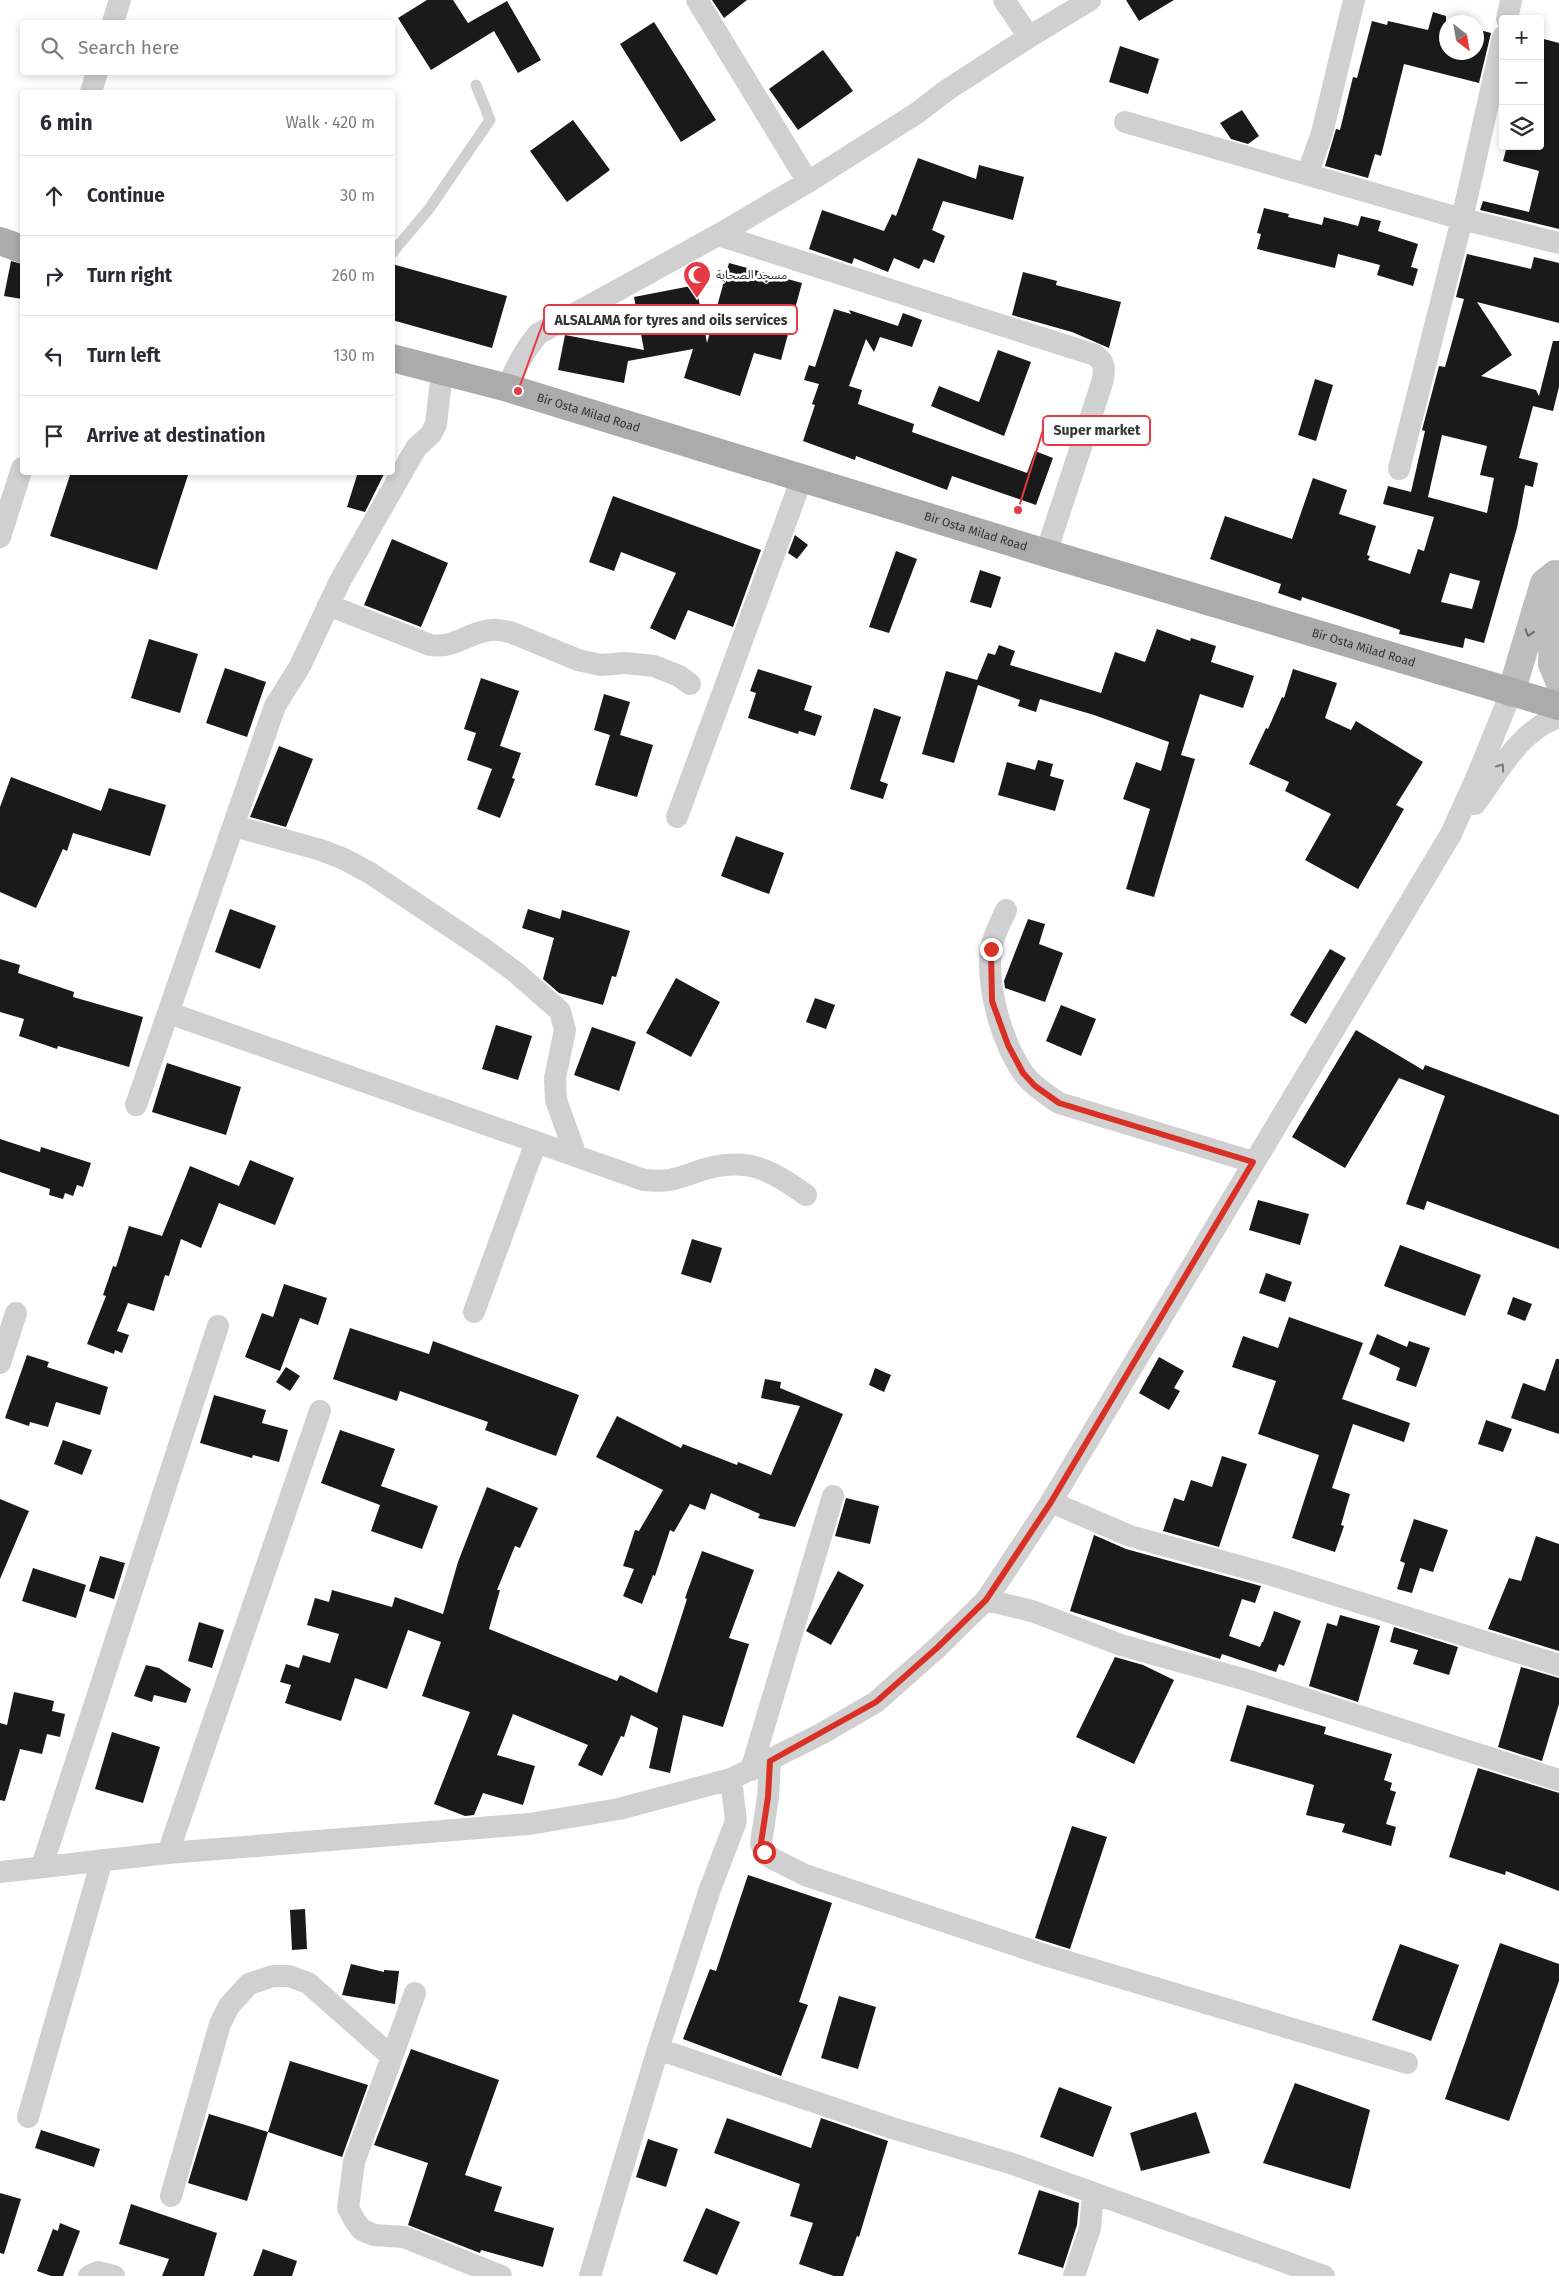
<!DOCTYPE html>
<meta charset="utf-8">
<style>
:root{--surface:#fff;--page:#f2f2f3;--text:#2b2b33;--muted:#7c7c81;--line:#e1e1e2}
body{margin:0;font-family:"Fira Sans","Noto Sans Arabic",sans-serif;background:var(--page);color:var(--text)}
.controls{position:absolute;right:15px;top:15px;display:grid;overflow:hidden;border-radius:5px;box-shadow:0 2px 8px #0003}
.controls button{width:45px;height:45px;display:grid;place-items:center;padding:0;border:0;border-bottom:1px solid var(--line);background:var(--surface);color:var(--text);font:25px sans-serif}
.compass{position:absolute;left:1439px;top:15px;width:45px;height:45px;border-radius:50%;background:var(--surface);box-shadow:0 2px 8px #0003;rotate:149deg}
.stop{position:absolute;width:15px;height:15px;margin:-11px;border:4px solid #d93025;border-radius:50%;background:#fff}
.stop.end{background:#d93025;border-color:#fff;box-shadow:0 1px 5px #0008}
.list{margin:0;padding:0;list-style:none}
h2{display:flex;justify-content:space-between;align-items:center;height:65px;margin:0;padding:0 20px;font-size:21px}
h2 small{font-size:16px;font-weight:400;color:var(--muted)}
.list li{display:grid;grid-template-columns:32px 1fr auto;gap:15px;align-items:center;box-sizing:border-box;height:80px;padding:0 20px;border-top:1px solid var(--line)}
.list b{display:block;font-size:19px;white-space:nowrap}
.list em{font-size:16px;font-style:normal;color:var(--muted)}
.icon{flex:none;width:28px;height:28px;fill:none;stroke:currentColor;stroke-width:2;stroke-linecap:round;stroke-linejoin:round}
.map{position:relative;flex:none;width:1559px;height:2276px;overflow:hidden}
.search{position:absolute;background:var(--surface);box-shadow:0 2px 8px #0003;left:20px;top:20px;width:375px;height:55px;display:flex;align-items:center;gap:12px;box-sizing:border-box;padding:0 18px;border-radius:5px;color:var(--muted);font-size:19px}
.panel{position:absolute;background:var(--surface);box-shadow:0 2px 8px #0003;left:20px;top:90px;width:375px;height:385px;border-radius:5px}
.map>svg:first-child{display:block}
</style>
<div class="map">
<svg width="1559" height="2276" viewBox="0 0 1559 2276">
<rect width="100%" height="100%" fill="#fff"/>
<path fill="#1a1a1a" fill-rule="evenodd" d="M427,0H453L468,23L507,1L541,60L518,73L494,31L431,70L398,18Z
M712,0H747L724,18Z
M1126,0H1174L1139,21Z
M1433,12L1446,16V52H1476V29L1491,33L1479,83L1404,64L1381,156L1375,154L1368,178L1325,166L1336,129L1340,130L1353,77L1357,78L1372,21L1387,25L1388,21L1428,30Z
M654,22L716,120L681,142L620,44Z
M1540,38L1559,43V229L1480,210L1483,201L1529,212L1539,171L1503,161L1507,146H1540Z
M1120,46L1159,59L1148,94L1109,82Z
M823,50L853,91L798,130L769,89Z
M1242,110L1259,136L1248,144L1231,139L1220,123Z
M573,120L610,170L567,202L530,151Z
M918,158L976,179L979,165L1024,177L1013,220L943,201L932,230L945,236L934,263L924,259L919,269L894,258L888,272L854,258L852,264L809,249L822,210L884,231L892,214L896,216Z
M1264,208L1289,214L1288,217L1322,225L1324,217L1358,226L1361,216L1381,221L1378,231L1418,244L1411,267L1418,269L1413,286L1377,275L1380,265L1338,254L1335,268L1257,249L1261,234L1257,233Z
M1467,254L1531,269L1534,257L1559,263V323L1477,302L1512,355L1481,376L1536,390L1539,396L1553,341H1559V387L1553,411L1533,406L1519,458L1538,463L1533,487L1525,485L1517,528L1484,643L1465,638L1463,648L1399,634L1400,630L1341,610L1302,597L1301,601L1278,593L1281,584L1210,559L1225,516L1292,539L1313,478L1347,490L1339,514L1376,526L1367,555L1370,556L1368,560L1410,574L1418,549L1424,551L1434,517L1383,504L1388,486L1411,492L1425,431L1422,430L1439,366L1445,367L1464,299L1456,297ZM1442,435L1487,446L1480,475L1494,478L1487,513L1428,497ZM1450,573L1480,581L1472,609L1441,602Z
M11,261L22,264V299L4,296Z
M729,263L802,283L781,360L754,353L740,396L684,378L693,349L628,361L624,383L558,370L565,335L644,350L634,297L696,285L707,343Z
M392,264L507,296L492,348L392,320Z
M1023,272L1057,281L1056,285L1121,302L1109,348L1072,332L1012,315Z
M834,309L851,314L849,310L898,326L903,313L922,320L912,347L880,337L874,352L866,339L849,386L862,390L858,404L914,424L912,432L1027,473L1035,451L1053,458L1036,505L952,476L947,490L856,456L855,460L803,441L815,405L812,404L819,384L804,380L809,365L815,367Z
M998,350L1031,362L1004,436L931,406L939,386L979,402Z
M1315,379L1333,385L1316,441L1298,435Z
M71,472H189L157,570L50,536Z
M358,472H385L365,512L347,507Z
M613,496L761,550L733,627L688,610L675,640L650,628L676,573L621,552L614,571L589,562Z
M795,535L808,545L797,559L788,553Z
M392,539L448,563L421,627L364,605Z
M896,551L917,559L889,633L869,627Z
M980,570L1001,577L991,608L970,602Z
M1157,629L1190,641L1191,638L1216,646L1211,662L1254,676L1243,708L1200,694L1181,755L1195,759L1154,897L1126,889L1150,809L1123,799L1136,762L1161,771L1169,742L1094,715L1040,699L1036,712L1018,706L1020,700L978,685L954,763L922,754L946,671L977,680L988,653L995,655L999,645L1015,651L1010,665L1101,693L1115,652L1145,662Z
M149,639L198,654L180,713L131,698Z
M225,668L266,682L247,737L206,723Z
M758,669L812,686L804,710L822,716L815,736L799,731L798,734L748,718L756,693L750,691Z
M1293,669L1337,683L1325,718L1351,730L1356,721L1423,762L1396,805L1404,809L1358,889L1305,860L1331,814L1285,791L1289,782L1249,764L1266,728L1268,729L1282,697L1284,698Z
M481,678L519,691L500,746L521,753L512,778L515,779L500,818L477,809L492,769L467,760L476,733L464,729Z
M604,694L630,702L620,735L653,745L637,797L595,785L610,735L594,730Z
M874,708L901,717L880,781L888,784L883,799L850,789Z
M279,746L313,759L286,827L250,817Z
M1038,760L1053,764L1050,776L1064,780L1055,811L998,795L1007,762L1035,770Z
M11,777L101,811L109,788L166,805L150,856L73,833L67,851L63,849L36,908L0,892V807Z
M736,836L784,853L769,894L721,876Z
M230,909L276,926L260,969L215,952Z
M528,909L560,919L562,910L630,931L616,977L612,976L603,1005L559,993L543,979L554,938L522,928Z
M1028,919L1045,924L1039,944L1063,953L1045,1002L1005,988L1004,981Z
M1330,949L1346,958L1306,1024L1290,1015Z
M0,959L20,965L18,973L74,992L73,997L143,1017L129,1067L58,1046L57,1049L19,1036L24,1019L0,1012Z
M676,978L720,1002L691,1057L646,1033Z
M815,998L835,1005L826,1029L806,1022Z
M1061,1005L1096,1019L1081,1056L1046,1041Z
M496,1025L532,1036L518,1080L482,1069Z
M592,1027L636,1042L619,1091L574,1075Z
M1356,1030L1423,1070L1425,1065L1559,1115V1249L1427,1201L1424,1210L1406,1204L1445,1096L1399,1078L1345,1168L1292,1137Z
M167,1063L241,1087L226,1135L152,1112Z
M0,1139L40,1152L41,1147L91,1163L83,1187L77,1185L73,1196L65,1193L63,1199L49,1195L50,1189L0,1172Z
M250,1160L294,1178L275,1225L219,1203L201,1248L181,1239L169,1276L165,1275L154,1311L128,1303L117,1331L129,1335L122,1353L115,1350L114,1354L87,1344L106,1296L103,1295L113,1266L116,1267L129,1226L162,1236L190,1166L239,1186Z
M1258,1200L1309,1214L1300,1245L1249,1230Z
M692,1239L722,1248L711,1283L681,1274Z
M1400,1245L1481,1275L1465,1316L1384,1286Z
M1266,1273L1292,1282L1285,1302L1259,1293Z
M284,1284L327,1298L318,1325L300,1318L280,1371L245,1357L262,1313L273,1317Z
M1513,1297L1532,1304L1525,1321L1507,1314Z
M1289,1317L1363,1343L1342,1399L1410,1423L1404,1442L1353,1424L1332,1488L1350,1494L1341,1525L1344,1526L1335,1552L1292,1538L1319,1455L1258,1434L1276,1381L1232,1367L1243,1336L1278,1348Z
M350,1328L429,1354L433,1341L579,1395L556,1456L485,1430L488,1422L400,1391L397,1401L333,1379Z
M1377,1334L1407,1347L1409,1341L1430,1348L1416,1387L1396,1380L1400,1368L1369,1354Z
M27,1355L49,1362L47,1367L108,1387L100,1415L56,1402L48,1427L30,1422L29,1426L5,1418Z
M1159,1357L1184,1371L1174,1388L1180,1391L1169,1410L1139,1393Z
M1556,1359H1559V1434L1511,1418L1523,1383L1545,1391Z
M286,1367L300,1376L290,1391L276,1382Z
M875,1368L891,1375L884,1392L869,1385Z
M765,1379L781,1382L780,1388L843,1414L795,1527L758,1518L760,1514L711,1493L705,1510L690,1504L674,1532L670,1530L655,1576L653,1575L642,1604L623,1596L634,1569L623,1566L635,1530L639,1531L663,1490L596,1457L617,1416L681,1448L683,1444L737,1465L738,1462L771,1475L800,1406L761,1398Z
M214,1395L266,1410L262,1423L288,1430L279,1462L253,1455L252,1458L200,1443Z
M1486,1420L1512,1429L1503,1452L1478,1444Z
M340,1430L395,1449L381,1486L438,1506L422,1549L371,1531L380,1505L321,1483Z
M63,1440L92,1450L82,1475L54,1464Z
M1222,1456L1247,1464L1219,1547L1163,1531L1174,1498L1184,1501L1191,1480L1212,1487Z
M487,1487L538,1508L520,1548L515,1546L497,1590H500L489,1629L617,1681L620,1675L657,1693L687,1599L685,1598L702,1551L754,1570L729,1638L749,1644L723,1727L683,1715L670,1773L649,1768L658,1728L631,1715L624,1737L621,1736L602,1776L578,1765L588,1745L513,1714L497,1755L535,1766L523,1805L483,1793L474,1815L465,1816L434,1804L470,1712L422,1696L441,1642L408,1630L387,1689L355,1678L341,1721L285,1703L291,1685L280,1682L286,1664L299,1668L303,1655L330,1663L339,1634L307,1625L315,1598L329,1602L332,1590L392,1607L395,1597L443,1614L458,1562Z
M846,1498L879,1506L870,1544L835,1536Z
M0,1499L29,1511L0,1579Z
M1414,1519L1448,1530L1433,1572L1420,1568L1412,1593L1397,1589L1405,1563L1400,1561Z
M1094,1535L1126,1549L1261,1586L1255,1603L1242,1599L1229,1636L1260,1647L1262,1642H1263L1274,1611L1301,1621L1284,1666L1279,1664L1276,1672L1222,1654L1220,1659L1070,1611Z
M1536,1536L1559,1544V1651L1488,1629L1509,1578L1521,1581Z
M100,1556L125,1563L114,1599L89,1591Z
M33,1568L86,1585L76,1618L22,1601Z
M838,1571L864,1585L831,1645L806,1631Z
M1340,1615L1380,1626L1358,1702L1309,1686L1327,1623L1337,1626Z
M199,1622L224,1630L212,1668L188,1661Z
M1394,1627L1458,1647L1449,1675L1413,1664L1418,1650L1390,1642Z
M1115,1657L1143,1665L1174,1680L1134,1764L1076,1737Z
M146,1665L159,1668L191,1689L186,1703L154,1695L152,1702L134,1696Z
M1521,1667L1559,1678V1704L1542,1761L1498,1747Z
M14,1692L54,1701L52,1711L65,1714L60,1737L47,1734L42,1754L20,1749L5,1801L0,1800V1723L7,1725Z
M1247,1705L1326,1727L1324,1734L1392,1754L1384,1780L1392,1783L1390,1790L1396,1792L1386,1824L1396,1827L1391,1846L1342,1832L1345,1824L1306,1815L1314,1785L1230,1761Z
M112,1732L160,1747L143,1803L95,1789Z
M1478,1768L1559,1793V1891L1506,1871L1505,1875L1449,1857Z
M1072,1826L1107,1837L1070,1949L1035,1938Z
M748,1875L832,1903L799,2002L808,2005L781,2076L683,2039L710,1969L716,1971Z
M305,1909L307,1949L292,1950L290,1910Z
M1500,1943L1559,1964V1981L1509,2121L1445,2099Z
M1400,1944L1459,1965L1431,2041L1372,2020Z
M351,1964L384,1972V1970L399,1971L395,2004L342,1995Z
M839,1996L876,2007L858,2069L821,2058Z
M411,2049L499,2080L465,2175L502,2187L494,2211L554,2228L543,2267L481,2250L480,2253L408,2225L428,2163L374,2145Z
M290,2061L368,2085L342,2157L268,2132Z
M1295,2083L1370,2110L1350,2189L1263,2163Z
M1059,2087L1112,2107L1093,2157L1040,2137Z
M1196,2112L1210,2153L1141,2171L1130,2133Z
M209,2114L268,2132L247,2201L188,2183Z
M727,2118L811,2148L821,2118L888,2141L859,2237L857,2236L843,2276H834L799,2264L813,2223L790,2216L800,2184L714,2153Z
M41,2130L100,2149L94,2167L35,2148Z
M648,2139L678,2149L666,2187L636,2177Z
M1039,2190L1079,2203L1077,2225L1063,2268L1018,2254Z
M0,2193L21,2199L4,2254L0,2253Z
M131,2204L217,2233L204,2276H162L169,2259L119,2244Z
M706,2208L740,2222L717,2275L683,2261Z
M60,2223L80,2231L63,2276H51L37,2271L53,2229L58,2231Z
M263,2249L297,2261L292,2276H253Z"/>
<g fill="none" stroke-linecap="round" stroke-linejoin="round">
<path stroke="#d0d0d0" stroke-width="11" d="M392,253L429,209L490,120L476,85"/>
<path stroke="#d0d0d0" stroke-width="22" d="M697,0L808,182
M1004,0L1029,37
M1507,19L1511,0
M113,22L120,0
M91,92L97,72
M1125,122L1462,219L1559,243
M1308,173L1322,133L1354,0
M718,235L1095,355C1106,363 1105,370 1102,383L1046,553
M508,388C515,367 524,351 538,334L718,235L808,182L917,113L947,90L1029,37L1090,0
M1399,469L1462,219L1503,37
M0,537L22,468
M328,605L430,645C455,649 468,632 491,630C497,629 504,631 510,632L578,660L601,665L625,663L654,666L679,676L690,684
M1475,804C1499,772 1519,730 1559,717
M677,817L802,478
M234,826L321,850L344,859L370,873L484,949L514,971L560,1011L565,1030L555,1078L556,1100L576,1156
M1006,910C1001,922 993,936 991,949C986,987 1002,1043 1024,1074C1033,1086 1046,1094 1059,1103L1253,1162
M169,1013L644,1180C673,1183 679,1177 705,1169C749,1157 771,1170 806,1195
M136,1105L275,706L300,666L340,581L416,448L431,434L436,424L442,372
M474,1312L536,1142
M0,1363L16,1313
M1051,1502L1130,1536L1275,1576L1559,1665
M986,1600L1032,1611L1121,1645L1246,1680L1559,1780
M770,1761L768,1797L761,1843L764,1853L773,1859L805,1875L1048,1956L1407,2063
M751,1770L833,1496
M168,1853L320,1411
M42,1866L218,1326
M0,1872L168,1853L529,1824L619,1809L731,1779L821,1734L876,1702L938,1647L986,1600L1051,1502L1451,834L1478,774L1511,693
M415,1993L354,2162L348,2208L355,2221L362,2230L374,2235L404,2237L501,2276
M658,2049L892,2128L1013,2164L1324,2276
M28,2117L102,1860
M171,2196L220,2024L229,2006L249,1984L273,1976H289L308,1983L392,2057
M89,2276L98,2272L114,2276
M590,2276L658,2049L710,1889L736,1821L731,1779
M1074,2276L1090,2228L1093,2193"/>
<path stroke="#bdbdbd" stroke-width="28" d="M1555,581L1552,664L1559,681
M1511,693L1544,583L1555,574"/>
<g stroke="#ababab" stroke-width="28">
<path d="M0,241L22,249"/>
<path id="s1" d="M392,358L508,388L1046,553L1559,706"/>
</g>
</g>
<defs><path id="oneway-chevron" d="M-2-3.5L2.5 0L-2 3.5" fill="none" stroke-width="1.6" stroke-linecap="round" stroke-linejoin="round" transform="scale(1.25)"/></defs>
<use stroke="#6a6a6a" href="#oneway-chevron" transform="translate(1529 633) rotate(107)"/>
<use stroke="#7a7a7a" href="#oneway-chevron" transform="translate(1501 767) rotate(-55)"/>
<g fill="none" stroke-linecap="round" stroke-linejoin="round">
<path stroke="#d93025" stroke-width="6" d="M764,1852L761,1843L768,1797L770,1761L876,1702L938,1647L986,1600L1051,1502L1253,1162L1059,1103L1035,1086L1023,1073L1008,1045L992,1001L991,949"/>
</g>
<defs>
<symbol id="mosque-pin" viewBox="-11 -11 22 30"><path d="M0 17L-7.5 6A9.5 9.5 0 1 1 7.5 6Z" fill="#e63946" stroke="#fff"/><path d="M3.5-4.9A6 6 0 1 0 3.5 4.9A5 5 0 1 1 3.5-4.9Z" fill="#fff"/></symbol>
</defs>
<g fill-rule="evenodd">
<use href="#mosque-pin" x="681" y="259" width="32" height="43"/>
</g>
<g text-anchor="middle" stroke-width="5" stroke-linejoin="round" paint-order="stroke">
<g font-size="12" fill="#333" stroke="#fff" text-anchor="start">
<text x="716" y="279">مسجد الصحابة</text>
</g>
<g font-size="12" fill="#333" stroke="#fff">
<text dy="4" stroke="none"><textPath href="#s1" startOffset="204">Bir Osta Milad Road</textPath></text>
<text dy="4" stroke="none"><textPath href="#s1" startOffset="609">Bir Osta Milad Road</textPath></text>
<text dy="4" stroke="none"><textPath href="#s1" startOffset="1014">Bir Osta Milad Road</textPath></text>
</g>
</g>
<path fill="none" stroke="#e63946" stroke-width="2" d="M518 391L544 320M1018 510L1043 430"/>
<g fill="#e63946" stroke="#fff" stroke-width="2">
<circle cx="518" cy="391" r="5"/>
<circle cx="1018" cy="510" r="5"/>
</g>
<g fill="#fff" stroke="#e63946" stroke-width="2">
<rect x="544" y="305" width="253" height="29" rx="5"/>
<rect x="1043" y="416" width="107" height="29" rx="5"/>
</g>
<g font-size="14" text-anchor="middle" font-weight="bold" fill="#333">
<text x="671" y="325">ALSALAMA for tyres and oils services</text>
<text x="1097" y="435">Super market</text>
</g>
</svg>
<div class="controls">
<button>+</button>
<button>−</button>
<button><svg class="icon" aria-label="layers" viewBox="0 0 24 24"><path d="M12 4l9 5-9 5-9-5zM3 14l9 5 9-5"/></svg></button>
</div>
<svg class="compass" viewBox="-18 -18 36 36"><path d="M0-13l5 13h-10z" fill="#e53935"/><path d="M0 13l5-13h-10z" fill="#7c7c81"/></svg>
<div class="stop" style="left:764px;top:1852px"></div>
<div class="stop end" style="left:991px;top:949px"></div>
<div class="search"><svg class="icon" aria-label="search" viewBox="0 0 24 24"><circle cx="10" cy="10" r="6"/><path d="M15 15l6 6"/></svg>Search here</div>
<section class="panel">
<h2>6 min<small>Walk · 420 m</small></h2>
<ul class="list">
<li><svg class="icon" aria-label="ahead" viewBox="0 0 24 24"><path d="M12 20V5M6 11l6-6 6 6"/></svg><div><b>Continue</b></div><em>30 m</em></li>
<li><svg class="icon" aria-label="right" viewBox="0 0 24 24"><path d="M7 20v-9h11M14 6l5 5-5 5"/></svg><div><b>Turn right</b></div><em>260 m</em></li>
<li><svg class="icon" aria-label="left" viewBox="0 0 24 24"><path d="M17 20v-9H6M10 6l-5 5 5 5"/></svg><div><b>Turn left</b></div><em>130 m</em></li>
<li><svg class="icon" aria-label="arrive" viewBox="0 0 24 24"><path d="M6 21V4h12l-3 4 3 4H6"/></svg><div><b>Arrive at destination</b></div></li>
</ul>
</section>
</div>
